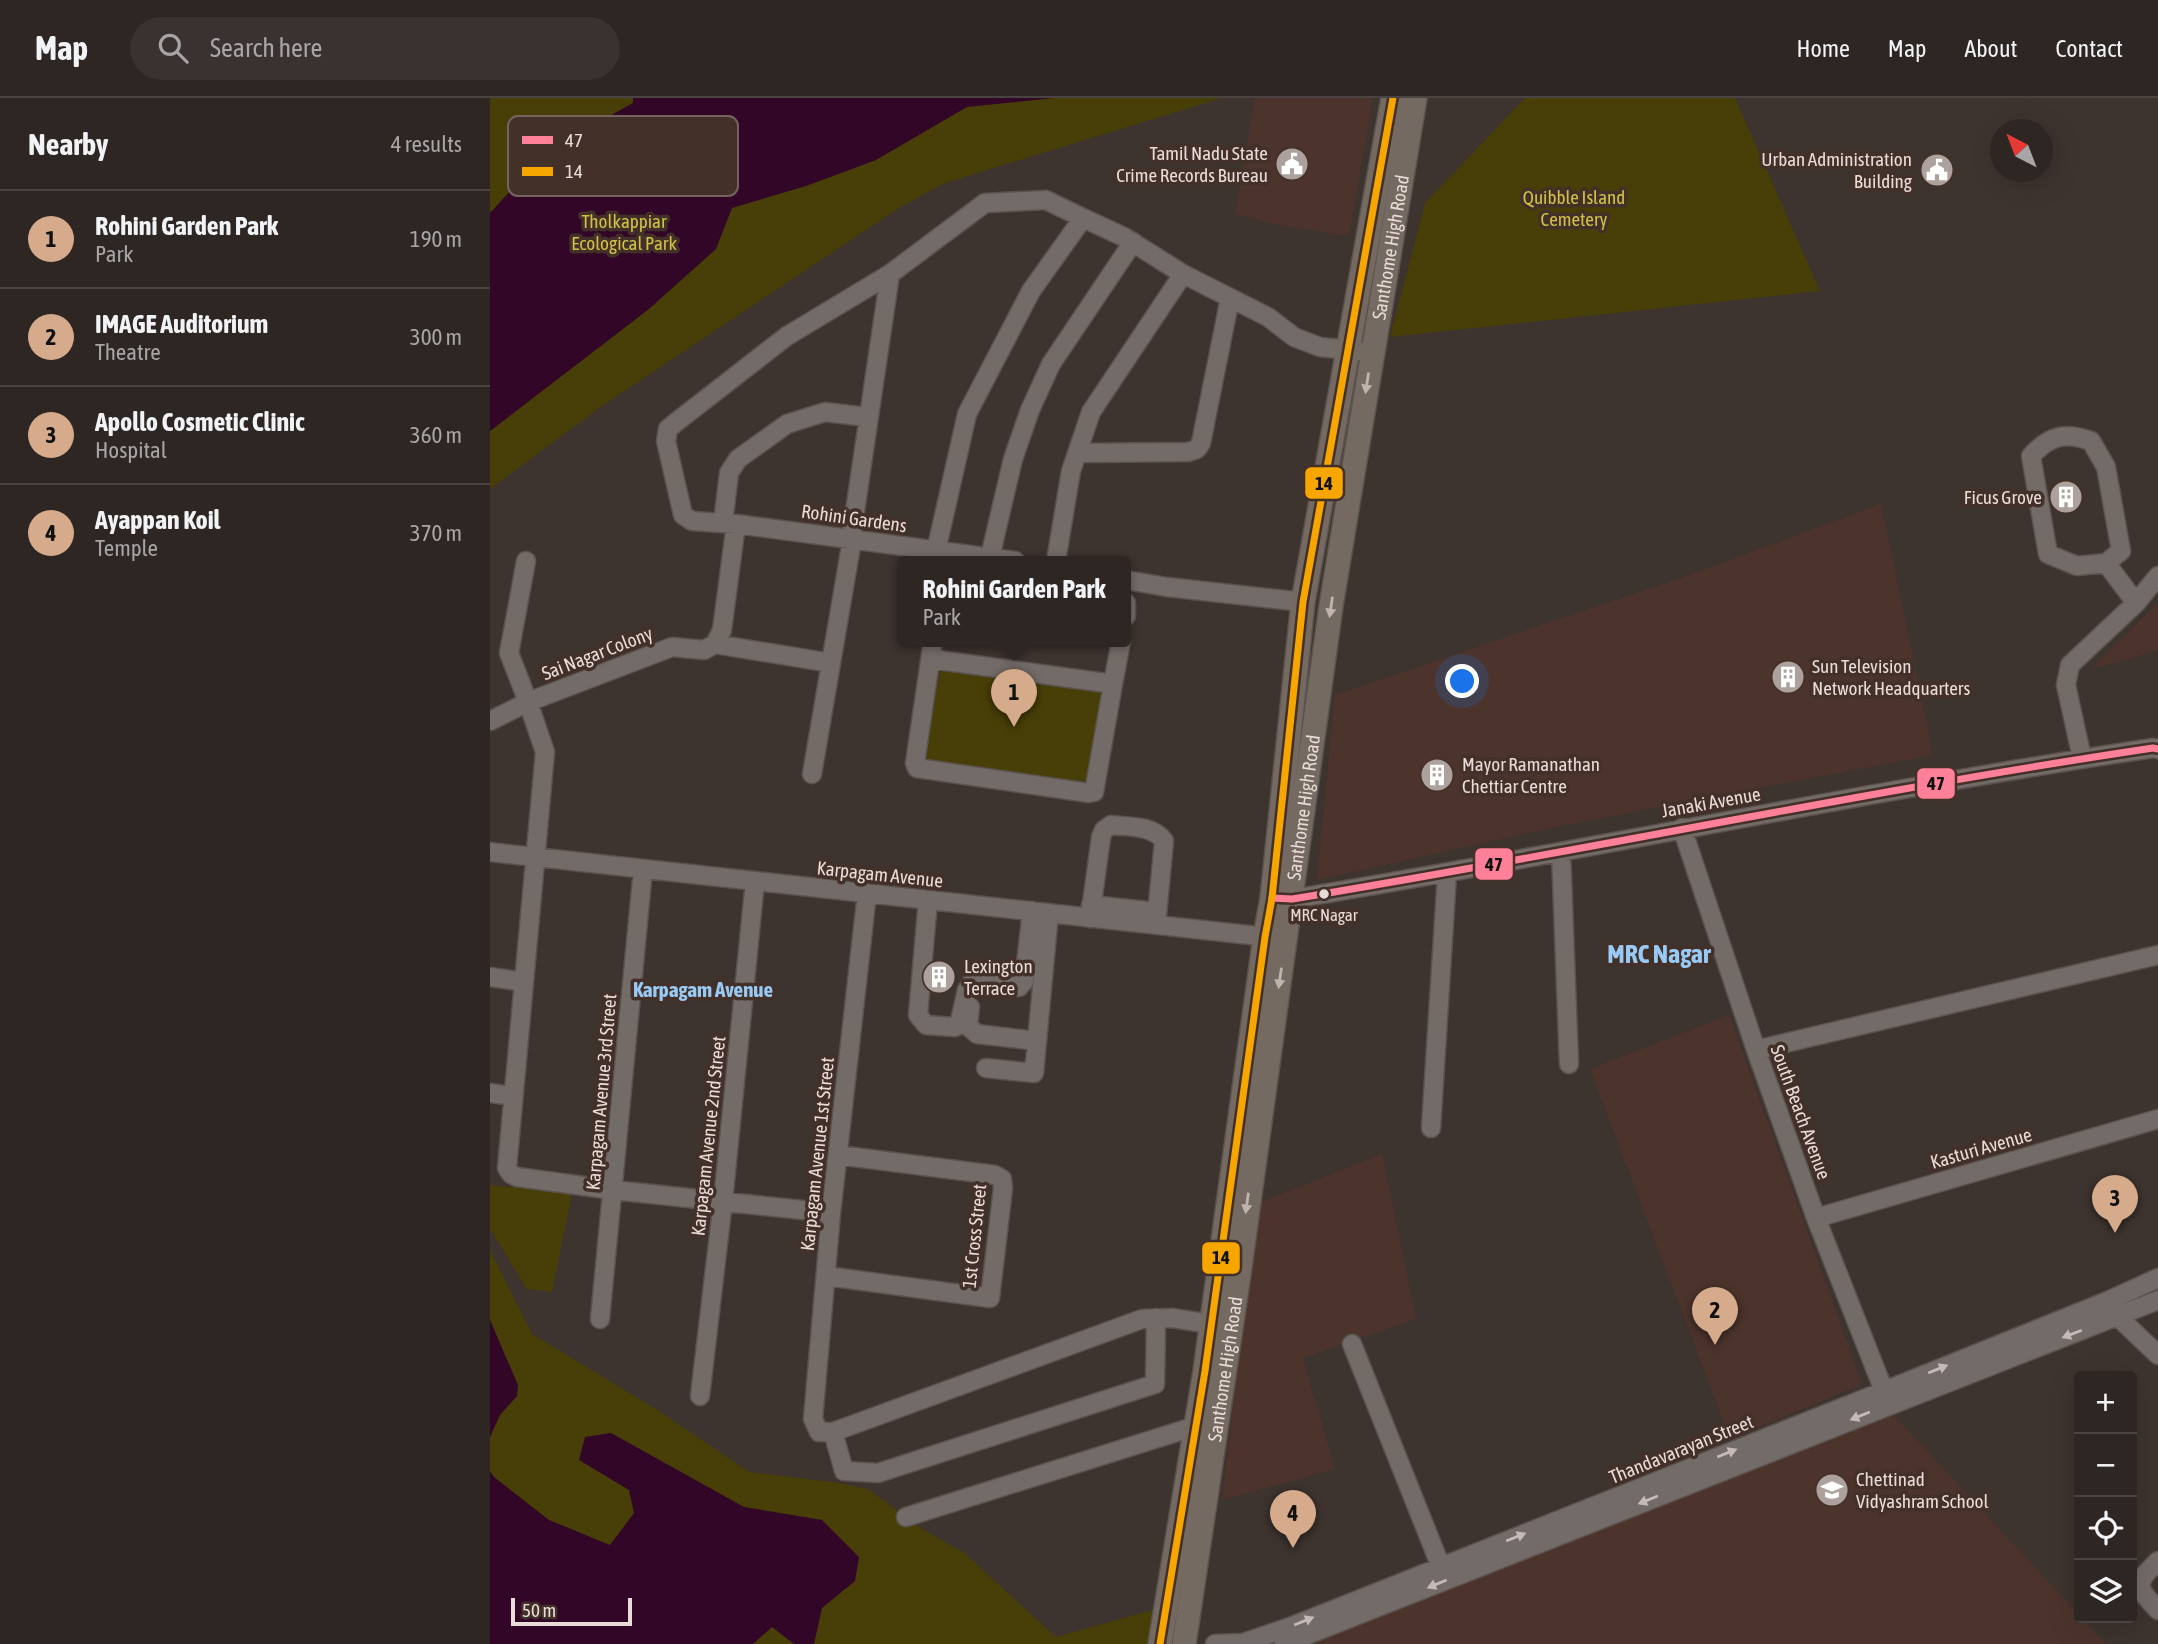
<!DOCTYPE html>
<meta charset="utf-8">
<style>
:root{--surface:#2e2623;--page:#3a3230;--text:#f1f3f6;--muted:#a7a5a6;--line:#494341;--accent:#d6ab8b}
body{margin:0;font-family:"Asap Condensed",sans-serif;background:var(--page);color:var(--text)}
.controls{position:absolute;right:21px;bottom:21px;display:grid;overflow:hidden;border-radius:7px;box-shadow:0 7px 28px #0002}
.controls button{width:63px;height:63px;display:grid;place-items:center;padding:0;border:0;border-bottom:2px solid var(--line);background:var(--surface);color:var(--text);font:35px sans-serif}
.compass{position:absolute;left:1500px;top:21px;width:63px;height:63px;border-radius:50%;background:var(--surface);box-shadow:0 7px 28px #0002;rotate:318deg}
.scale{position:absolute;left:21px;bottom:18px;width:121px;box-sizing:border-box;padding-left:7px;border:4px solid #e9dcd8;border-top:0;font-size:19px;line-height:24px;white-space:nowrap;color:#e9dcd8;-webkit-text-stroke:5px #433029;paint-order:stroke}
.you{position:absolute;left:973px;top:584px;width:24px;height:24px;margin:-18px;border:5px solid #fff;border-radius:50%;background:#1a73e8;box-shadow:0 0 0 10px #1a73e833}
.badge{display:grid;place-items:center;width:46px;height:46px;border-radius:50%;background:var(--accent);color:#111;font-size:23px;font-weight:700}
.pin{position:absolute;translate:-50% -58px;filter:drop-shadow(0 2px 4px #0008)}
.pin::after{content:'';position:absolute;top:37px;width:24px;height:21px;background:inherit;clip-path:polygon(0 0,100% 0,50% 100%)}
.popup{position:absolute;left:407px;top:458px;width:234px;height:91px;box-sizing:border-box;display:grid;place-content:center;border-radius:7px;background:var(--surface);filter:drop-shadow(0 2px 5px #0005);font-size:23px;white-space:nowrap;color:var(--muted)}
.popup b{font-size:26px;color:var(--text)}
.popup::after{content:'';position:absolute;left:50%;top:100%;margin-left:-14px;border:14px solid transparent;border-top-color:var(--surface)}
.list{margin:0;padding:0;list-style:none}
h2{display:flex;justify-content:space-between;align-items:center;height:91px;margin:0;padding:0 28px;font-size:30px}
h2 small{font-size:23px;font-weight:400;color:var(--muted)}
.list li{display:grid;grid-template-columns:46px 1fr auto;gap:21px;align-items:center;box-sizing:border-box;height:98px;padding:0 28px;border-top:2px solid var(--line)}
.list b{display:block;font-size:26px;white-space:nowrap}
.list p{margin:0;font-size:23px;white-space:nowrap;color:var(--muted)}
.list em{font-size:23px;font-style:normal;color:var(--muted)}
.icon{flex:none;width:38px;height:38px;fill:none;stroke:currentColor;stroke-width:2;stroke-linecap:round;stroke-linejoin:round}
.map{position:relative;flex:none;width:1668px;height:1546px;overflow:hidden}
header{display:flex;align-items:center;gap:42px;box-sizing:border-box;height:98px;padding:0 35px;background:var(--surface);border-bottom:2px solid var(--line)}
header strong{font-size:33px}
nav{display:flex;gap:38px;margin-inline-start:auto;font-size:24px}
.search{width:490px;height:63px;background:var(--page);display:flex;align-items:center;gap:18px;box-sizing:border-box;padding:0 24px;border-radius:38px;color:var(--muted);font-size:26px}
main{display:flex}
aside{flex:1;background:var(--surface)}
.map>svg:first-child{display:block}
</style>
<header>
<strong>Map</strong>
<div class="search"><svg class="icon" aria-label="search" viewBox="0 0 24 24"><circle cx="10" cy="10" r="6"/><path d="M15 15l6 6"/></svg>Search here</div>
<nav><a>Home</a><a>Map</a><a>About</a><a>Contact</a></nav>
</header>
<main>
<aside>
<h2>Nearby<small>4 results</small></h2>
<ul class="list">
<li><span class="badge">1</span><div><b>Rohini Garden Park</b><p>Park</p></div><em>190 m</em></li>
<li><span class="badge">2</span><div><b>IMAGE Auditorium</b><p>Theatre</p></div><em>300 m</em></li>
<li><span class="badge">3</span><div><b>Apollo Cosmetic Clinic</b><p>Hospital</p></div><em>360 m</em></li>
<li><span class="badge">4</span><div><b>Ayappan Koil</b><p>Temple</p></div><em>370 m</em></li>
</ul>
</aside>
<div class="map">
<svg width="1668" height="1546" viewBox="0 0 1668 1546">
<rect width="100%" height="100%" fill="#3d332f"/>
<path fill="#4c342c" d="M765,0H883L859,138L794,128L745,116Z
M1391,406L1443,657L1066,729L827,782L845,597L1197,478Z
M1668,505V552L1600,572Z
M1239,917L1372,1286L1240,1341L1100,971Z
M892,1056L926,1221L813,1260L845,1371L732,1402L766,1106Z
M1403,1316L1589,1517V1520H1592L1616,1546H820Z"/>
<path fill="#473f07" d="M0,0H732L455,85L409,110L112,308L0,391Z
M1035,0H1245L1330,193L900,239L935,105Z
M451,570L620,589L598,693L428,669Z
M0,1087L82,1095L62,1194L37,1191L0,1131Z
M0,1152L42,1236L166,1311L259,1374L349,1385L378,1391L429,1429L474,1455L566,1539L666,1511L657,1546H0Z"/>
<path fill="#310627" d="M143,0H564L477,9L386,62L316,88L242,110L226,151L159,211L0,333V115L58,52L143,5Z
M0,1222L28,1287L27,1298L10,1317L0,1339Z
M121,1335L254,1409L332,1422L369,1459L365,1483L332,1510L324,1546H304L282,1529L263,1546H0V1373L4,1379L59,1422L120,1447L144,1415L139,1392L89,1362L95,1339Z"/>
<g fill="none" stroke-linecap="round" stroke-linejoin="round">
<defs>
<path id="minor" d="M587,355L698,354L707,351L711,345L740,200
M233,425L239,375L248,361L297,326L335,314L377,319
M246,426L232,532L225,546L214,552L182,549L38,604L55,654L17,1070L21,1076L27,1079L123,1092L341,1115
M361,440L400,176
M446,453L477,316L541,193L593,120L634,139L693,176L778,219L804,239L830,249L869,253
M500,459L523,361L540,312L561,266L643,144
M525,463L246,426L202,423L193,417L176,343L178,331L185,325L297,238L400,176L495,105L556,102L593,120
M566,463L581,373L601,314L693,176
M1616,465L1631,453L1616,369L1601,343C1575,334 1560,337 1541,358L1558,456L1587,468L1616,465L1646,505
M636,482L677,489L813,504
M636,505V518
M225,546L341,565
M441,561L623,586L604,694L599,695L427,670L425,665L443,543
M623,586L631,543
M0,623L38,604L19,555L36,463
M1592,660L1576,587L1580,567L1646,505L1668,478
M322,676L362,442
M1192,730L1266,952L1326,1120L1394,1293L1403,1300
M0,754L786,840
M1071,754L1079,966
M377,795L341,1115L323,1321L329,1334H343L652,1221L682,1220L721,1226
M789,800L802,801C1089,754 1375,693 1663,650L1668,651
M438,802L428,917L436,927L465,929L469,927L477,892L483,883L529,889L534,883L542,813
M601,807L667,814
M600,820L611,739L614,732L621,727C639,729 663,727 674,743L666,827
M0,879L34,884
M480,909L478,928L487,936L547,943
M1266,952L1668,857
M496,970L544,975L559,815
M0,995L22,998
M941,1030L957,776
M1326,1120L1668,1021
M336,1178L500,1200L513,1090L512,1081L505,1077L348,1057
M1623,1209L1627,1218L1668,1257
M110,1221L153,771
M862,1246L951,1469
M210,1298L233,1103L265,783
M343,1334L354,1373L388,1375L665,1286L666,1220
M416,1419L706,1328
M1668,1463C1644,1486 1646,1489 1668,1512
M725,1546L753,1545L800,1529L1394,1293L1620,1202L1668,1180
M794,1546L1668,1202"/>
<g id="major">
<path d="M670,1546L715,1273L775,839L782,800L813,504L903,0"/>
<path id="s1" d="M694,1546L749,1176L841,508L925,0"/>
</g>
</defs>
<use href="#minor" stroke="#5b524e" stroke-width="21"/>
<use href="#major" stroke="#5b524e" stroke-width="26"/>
<use href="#minor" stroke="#736b68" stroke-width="18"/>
<use href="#major" stroke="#756a61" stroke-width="23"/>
<defs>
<path id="bus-1" d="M782,800L802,801C1089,754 1375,693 1663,650L1668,651"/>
<path id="bus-2" d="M670,1546L715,1273L775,839L782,800L813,504L903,0"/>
</defs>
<use href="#bus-1" stroke="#433029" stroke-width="12"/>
<use href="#bus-2" stroke="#433029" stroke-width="12"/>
<use href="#bus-1" stroke="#ff8098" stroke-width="7"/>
<use href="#bus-2" stroke="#f7a600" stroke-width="7"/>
</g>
<defs><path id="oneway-solid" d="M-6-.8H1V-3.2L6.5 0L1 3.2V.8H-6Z" transform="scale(1.75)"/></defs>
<g fill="#c0b4ae">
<use href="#oneway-solid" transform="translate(877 285) rotate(99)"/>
<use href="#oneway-solid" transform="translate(841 509) rotate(98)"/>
<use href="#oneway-solid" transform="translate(790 880) rotate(98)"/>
<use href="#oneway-solid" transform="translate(757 1105) rotate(98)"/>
</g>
<g fill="#c6bab6">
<use href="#oneway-solid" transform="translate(1582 1236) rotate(159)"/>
<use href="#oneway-solid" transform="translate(1448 1271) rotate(-22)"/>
<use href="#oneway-solid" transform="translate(1370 1318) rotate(158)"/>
<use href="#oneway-solid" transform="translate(1237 1355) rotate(-22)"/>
<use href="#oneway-solid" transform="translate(1158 1402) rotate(158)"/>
<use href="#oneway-solid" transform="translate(1026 1439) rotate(-22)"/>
<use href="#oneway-solid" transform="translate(947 1486) rotate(158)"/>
<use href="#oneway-solid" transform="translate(814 1523) rotate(-22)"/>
</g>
<defs>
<symbol id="civic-disc" viewBox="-11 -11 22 22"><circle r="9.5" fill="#ada19d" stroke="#433029"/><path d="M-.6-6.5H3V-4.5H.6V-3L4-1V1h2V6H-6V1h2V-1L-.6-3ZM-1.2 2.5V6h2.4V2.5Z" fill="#fff"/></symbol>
<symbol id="building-disc" viewBox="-11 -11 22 22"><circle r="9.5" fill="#ada19d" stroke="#433029"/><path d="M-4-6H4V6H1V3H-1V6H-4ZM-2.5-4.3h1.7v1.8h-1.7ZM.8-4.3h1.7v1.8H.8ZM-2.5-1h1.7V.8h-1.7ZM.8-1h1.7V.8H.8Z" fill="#fff"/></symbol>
<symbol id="school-disc" viewBox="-11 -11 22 22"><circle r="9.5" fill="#ada19d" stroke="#433029"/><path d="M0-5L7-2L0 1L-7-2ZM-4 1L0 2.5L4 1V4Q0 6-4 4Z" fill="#fff"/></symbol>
</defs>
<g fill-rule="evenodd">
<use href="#civic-disc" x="783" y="47" width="38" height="38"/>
<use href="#civic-disc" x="1428" y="53" width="38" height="38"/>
<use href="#building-disc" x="1557" y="380" width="38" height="38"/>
<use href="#building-disc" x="1279" y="560" width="38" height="38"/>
<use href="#building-disc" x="928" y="658" width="38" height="38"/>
<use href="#building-disc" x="430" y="860" width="38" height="38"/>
<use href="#school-disc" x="1323" y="1373" width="38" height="38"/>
</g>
<circle fill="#e9dcd8" stroke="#433029" stroke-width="2.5" cx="834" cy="796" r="6"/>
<g text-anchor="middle" stroke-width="7" stroke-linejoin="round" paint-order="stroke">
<g font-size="17" fill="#e9dcd8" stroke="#433029">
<text x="834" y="823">MRC Nagar</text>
</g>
<g font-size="19" fill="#e9dcd8" stroke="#433029" text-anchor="start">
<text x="778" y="62" text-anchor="end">Tamil Nadu State<tspan x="778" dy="22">Crime Records Bureau</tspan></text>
<text x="1422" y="68" text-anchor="end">Urban Administration<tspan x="1422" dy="22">Building</tspan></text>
<text x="1552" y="406" text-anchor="end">Ficus Grove</text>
<text x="1322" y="575">Sun Television<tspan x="1322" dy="22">Network Headquarters</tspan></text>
<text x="972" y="673">Mayor Ramanathan<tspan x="972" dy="22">Chettiar Centre</tspan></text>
<text x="474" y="875">Lexington<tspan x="474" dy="22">Terrace</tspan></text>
<text x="1366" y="1388">Chettinad<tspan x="1366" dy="22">Vidyashram School</tspan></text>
</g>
<g font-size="19" fill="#d1c244" stroke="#433029">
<text x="1084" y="106">Quibble Island<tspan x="1084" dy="22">Cemetery</tspan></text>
<text x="134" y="130">Tholkappiar<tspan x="134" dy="22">Ecological Park</tspan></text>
</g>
<g font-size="19" fill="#e9dcd8" stroke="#433029">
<text dy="7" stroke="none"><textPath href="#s1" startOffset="1412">Santhome High Road</textPath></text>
<text transform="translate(364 420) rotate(8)" y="7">Rohini Gardens</text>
<text transform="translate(107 555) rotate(-21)" y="7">Sai Nagar Colony</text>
<text transform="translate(1221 704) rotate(-10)" y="7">Janaki Avenue</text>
<text dy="7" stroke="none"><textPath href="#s1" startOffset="845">Santhome High Road</textPath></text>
<text transform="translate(390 776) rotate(6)" y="7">Karpagam Avenue</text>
<text transform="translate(111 994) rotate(-85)" y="7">Karpagam Avenue 3rd Street</text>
<text transform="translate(1311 1014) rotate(70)" y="7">South Beach Avenue</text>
<text transform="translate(218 1038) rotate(-84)" y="7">Karpagam Avenue 2nd Street</text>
<text transform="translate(1491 1050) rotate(-16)" y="7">Kasturi Avenue</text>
<text transform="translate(327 1056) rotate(-84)" y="7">Karpagam Avenue 1st Street</text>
<text transform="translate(484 1138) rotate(-84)" y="7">1st Cross Street</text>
<text dy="7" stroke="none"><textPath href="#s1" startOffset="278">Santhome High Road</textPath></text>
<text transform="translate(1191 1351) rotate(-22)" y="7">Thandavarayan Street</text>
</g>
<g font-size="21" font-weight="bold" fill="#99caf6" stroke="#433029">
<text x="213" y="899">Karpagam Avenue</text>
</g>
<g font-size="26" font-weight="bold" fill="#99caf6" stroke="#433029">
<text x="1169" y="865">MRC Nagar</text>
</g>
</g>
<rect x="18" y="18" width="230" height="80" rx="10" fill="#433029" stroke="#75645e" stroke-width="2"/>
<rect x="32" y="38" width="31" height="8" fill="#ff8098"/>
<rect x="32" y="69" width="31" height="9" fill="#f7a600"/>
<g font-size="19" fill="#e9dcd8">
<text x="75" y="49">47</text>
<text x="75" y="80">14</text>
</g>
<g stroke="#433029" stroke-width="2.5">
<rect x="814" y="368" width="40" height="34" rx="7" fill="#f7a600"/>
<rect x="1426" y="669" width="40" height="33" rx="7" fill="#ff8098"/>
<rect x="984" y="749" width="40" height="34" rx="7" fill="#ff8098"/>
<rect x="711" y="1143" width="40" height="34" rx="7" fill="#f7a600"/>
</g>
<g font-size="19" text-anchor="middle" font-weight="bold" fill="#111">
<text x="834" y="392">14</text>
<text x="1446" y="692">47</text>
<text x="1004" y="773">47</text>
<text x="731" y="1166">14</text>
</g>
</svg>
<div class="controls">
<button>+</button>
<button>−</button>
<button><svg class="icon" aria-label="locate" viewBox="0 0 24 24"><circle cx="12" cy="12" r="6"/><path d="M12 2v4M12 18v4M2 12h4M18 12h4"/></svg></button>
<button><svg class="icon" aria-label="layers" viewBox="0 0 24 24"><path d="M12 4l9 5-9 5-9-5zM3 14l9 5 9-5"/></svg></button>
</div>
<svg class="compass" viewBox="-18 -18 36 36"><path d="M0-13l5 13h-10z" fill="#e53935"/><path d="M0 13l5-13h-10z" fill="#a7a5a6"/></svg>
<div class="scale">50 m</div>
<div class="you"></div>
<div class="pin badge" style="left:524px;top:629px">1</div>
<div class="popup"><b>Rohini Garden Park</b>Park</div>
<div class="pin badge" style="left:1225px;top:1247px">2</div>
<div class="pin badge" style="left:1625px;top:1135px">3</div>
<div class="pin badge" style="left:803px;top:1450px">4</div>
</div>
</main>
